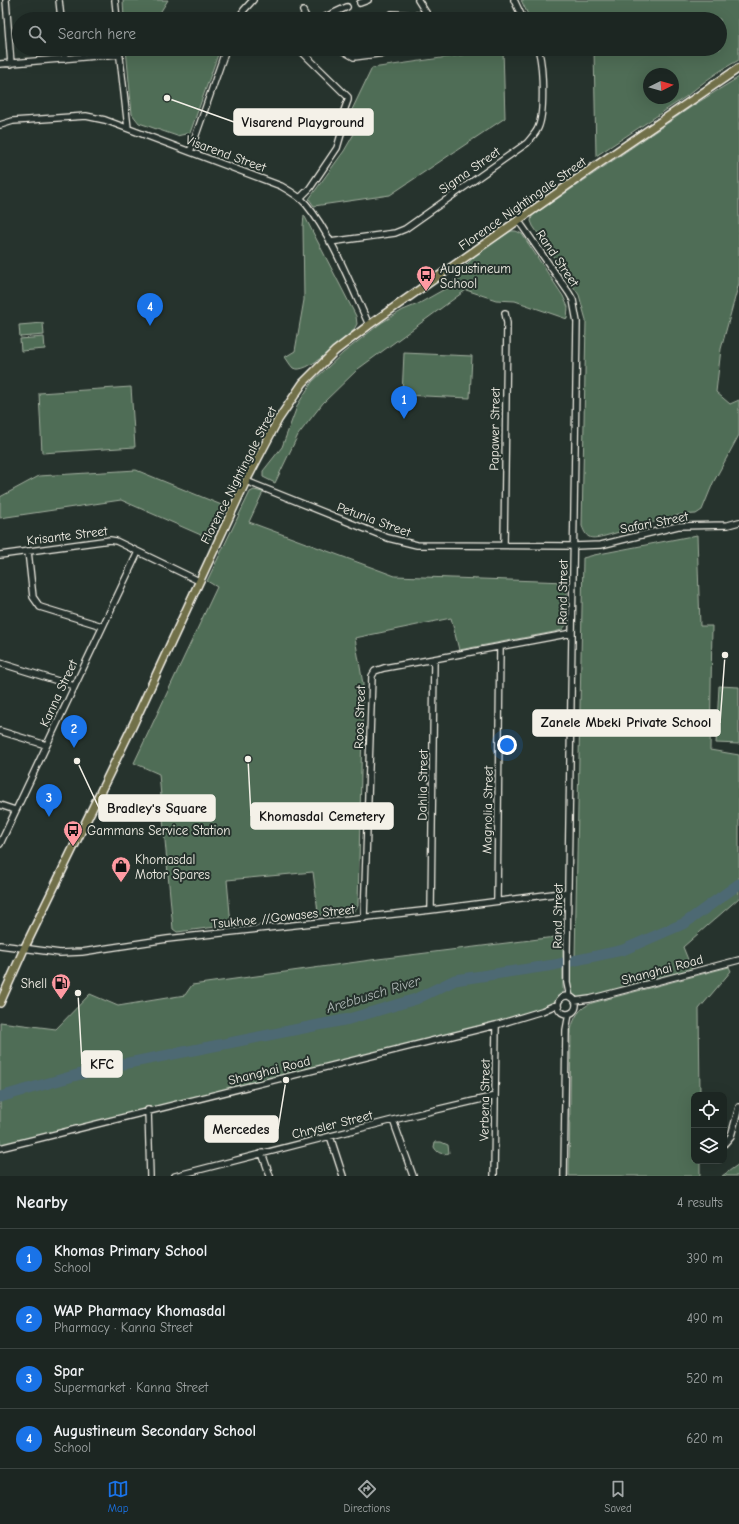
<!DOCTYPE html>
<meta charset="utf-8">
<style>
:root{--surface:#1c2622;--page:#252e2a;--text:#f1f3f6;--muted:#a0a5a5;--line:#3a4340;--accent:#1a73e8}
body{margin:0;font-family:"Comic Neue",sans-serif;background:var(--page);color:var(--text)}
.controls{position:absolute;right:12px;bottom:12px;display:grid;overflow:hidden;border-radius:8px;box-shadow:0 4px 16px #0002}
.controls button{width:36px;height:36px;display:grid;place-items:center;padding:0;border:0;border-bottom:1px solid var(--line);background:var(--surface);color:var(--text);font:20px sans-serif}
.compass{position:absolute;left:643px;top:68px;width:36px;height:36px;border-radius:50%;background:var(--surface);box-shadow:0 4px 16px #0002;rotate:85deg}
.you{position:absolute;left:507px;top:745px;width:14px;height:14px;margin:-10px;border:3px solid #fff;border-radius:50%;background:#1a73e8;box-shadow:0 0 0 6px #1a73e833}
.badge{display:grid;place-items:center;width:26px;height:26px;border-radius:50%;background:var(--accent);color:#fff;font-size:13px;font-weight:700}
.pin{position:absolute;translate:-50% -33px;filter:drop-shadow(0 1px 2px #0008)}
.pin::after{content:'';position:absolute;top:21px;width:14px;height:12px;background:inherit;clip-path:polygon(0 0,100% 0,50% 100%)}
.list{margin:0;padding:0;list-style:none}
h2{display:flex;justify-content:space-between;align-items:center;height:52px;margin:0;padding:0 16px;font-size:17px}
h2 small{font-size:13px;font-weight:400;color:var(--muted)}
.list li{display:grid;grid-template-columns:26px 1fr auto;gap:12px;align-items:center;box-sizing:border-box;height:60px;padding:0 16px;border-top:1px solid var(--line)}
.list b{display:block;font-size:15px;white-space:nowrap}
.list p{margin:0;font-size:13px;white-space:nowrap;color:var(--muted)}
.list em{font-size:13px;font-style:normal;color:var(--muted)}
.icon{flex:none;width:22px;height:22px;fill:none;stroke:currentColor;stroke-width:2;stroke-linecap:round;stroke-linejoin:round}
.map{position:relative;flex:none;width:739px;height:1176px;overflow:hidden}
.search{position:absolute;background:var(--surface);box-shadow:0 4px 16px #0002;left:12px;right:12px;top:12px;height:44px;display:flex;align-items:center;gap:10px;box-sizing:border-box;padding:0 14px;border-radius:22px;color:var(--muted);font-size:15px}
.sheet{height:292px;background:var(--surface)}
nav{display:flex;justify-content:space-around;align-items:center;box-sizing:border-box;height:56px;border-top:1px solid var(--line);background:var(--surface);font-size:11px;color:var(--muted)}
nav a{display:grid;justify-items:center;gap:2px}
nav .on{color:var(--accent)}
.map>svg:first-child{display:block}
</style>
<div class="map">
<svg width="739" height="1176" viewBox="0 0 739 1176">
<rect width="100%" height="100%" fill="#26332d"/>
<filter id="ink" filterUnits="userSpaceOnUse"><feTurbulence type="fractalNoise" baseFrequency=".025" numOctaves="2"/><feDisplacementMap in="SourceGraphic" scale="8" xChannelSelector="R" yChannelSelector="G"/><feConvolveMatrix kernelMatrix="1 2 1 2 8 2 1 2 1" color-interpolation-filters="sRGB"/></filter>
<g filter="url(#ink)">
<path fill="#4f6d56" stroke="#a2af9f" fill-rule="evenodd" d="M123,0H168L156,19H124Z
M521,0H739V60C720,70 703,82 687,96L596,156L594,49H720V19H593V15L584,19H530ZM649,74H673V98H649Z
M126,49H220L190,133L177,136L139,123L132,114Z
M503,49L505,118L390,195L314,206L309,199L344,151L355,132L348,118L372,68Z
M739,77V283L721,349L716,392L730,404L739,400V435L713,483L702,510L696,514L679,515L605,536C591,539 587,540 582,526L586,320L579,295L533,226L531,221L532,216L694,105Z
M304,215L356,316L357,324L353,331C342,339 307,376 293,368C290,365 288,361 285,357L295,351L304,300L303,226Z
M511,231H516L522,234L563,296L568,307L567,319L515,301L496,300L466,290L358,369L323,403L298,435L275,483L263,477V471L282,447L298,404L312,382L343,353L381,323L403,310L418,304L450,286L462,269L479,252Z
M43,323L44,335L20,337L19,325Z
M44,337L45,349L21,351L20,339Z
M404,353L472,356L470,398L402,395Z
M131,387L135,447L42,453L39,393Z
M136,470L224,506L210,539L121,500L0,518V497L39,476Z
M254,490L263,492L249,522L395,576L567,582V624L562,630L554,632L459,650L451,618L355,638L363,684L358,906L354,911L320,915L318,912L313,872L227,880L231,925L177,932L173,929L159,774L134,763L217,587L207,581L250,492Z
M697,535L700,626H712L710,750L739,755V898L683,947L693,972L575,1001L570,997L568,962L623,950L647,939L621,949L576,959L575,957L583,558L594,555Z
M719,686L739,687V744L716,743Z
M563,936V997L558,1004L542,1011L0,1147V1022L56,1029L90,994L118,1006L185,995L192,985L378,959Z
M729,967L731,971L699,1009L700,1095H694V1161H700V1176H569L571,1030C574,1017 579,1008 592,1003Z
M435,1142H441L448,1145L449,1153C442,1155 437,1153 434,1147Z
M739,1164V1176H722Z"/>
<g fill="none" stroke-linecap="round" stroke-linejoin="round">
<path stroke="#4e6973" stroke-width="11" d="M0,1097L98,1069L349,1019L416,999L455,980L554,965L623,950L685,923L739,884"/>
<defs>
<path id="minor" d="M6,0L11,64
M59,0L61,19
M115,0L117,19
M418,0L430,19
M514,0L523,19
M360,3L368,0
M303,11L307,19
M392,14L428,16
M238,19L244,10L253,0
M321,19L347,7
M64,49L65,59
M119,49L128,128
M299,49L348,97V100L341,119L342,131L337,148L310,188L300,198
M340,49L354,57L416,49
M0,64L120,54
M0,125L13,121L86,116L105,120L281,186C290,191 299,196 306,204C332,235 352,288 369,325
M190,152L226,49
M518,220L569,293L573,300L577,322L567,949V983L570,997
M330,242L395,233L405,229L527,143C531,138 536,133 538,128C545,113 543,64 538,49
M246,481L388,538L417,545L574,546L601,545L678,526L728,525L739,522
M504,545L507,323L505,313
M28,551L33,597L40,607L102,626
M0,555L110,540L116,541L199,581
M0,663L74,686
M0,731L46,745
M0,805L15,810
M0,844L138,552
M497,901L500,647
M431,910L434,659
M364,918L372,676L375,671L384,668L434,659L572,633
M0,945L60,953L82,952L167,939L431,910L568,892
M558 1005a9 9 0 1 1 18 0a9 9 0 1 1-18 0Z
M575,1001L590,999L739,960
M148,1110L150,1176
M393,1120L413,1176
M330,1136L343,1176
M724,1144L731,1136L739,1107
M0,1148L496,1025L542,1011L558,1004
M262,1153L270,1176
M175,1176L393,1120L495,1096
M494,1176L496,1025
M564,1176L566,1030L569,1014"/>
<path id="major" d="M0,1003L24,949L132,727L246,481L278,420L303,383L335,351L369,325L594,167L739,68"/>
</defs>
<use href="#minor" stroke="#f4f1e8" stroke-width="8"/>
<use href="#major" stroke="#f4f1e8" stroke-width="10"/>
<use href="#minor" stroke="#26332d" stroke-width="5.5"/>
<use href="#major" stroke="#71704a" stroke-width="7"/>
</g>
</g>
<defs>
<symbol id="bus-pin" viewBox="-11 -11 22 30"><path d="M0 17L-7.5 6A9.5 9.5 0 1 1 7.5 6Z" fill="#ff9aa2" stroke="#26332d"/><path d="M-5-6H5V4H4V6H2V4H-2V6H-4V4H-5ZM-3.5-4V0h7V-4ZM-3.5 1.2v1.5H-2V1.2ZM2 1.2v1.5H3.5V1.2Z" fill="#111"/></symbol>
<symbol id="shop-pin" viewBox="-11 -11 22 30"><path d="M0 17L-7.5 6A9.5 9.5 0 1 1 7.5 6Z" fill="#ff9aa2" stroke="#26332d"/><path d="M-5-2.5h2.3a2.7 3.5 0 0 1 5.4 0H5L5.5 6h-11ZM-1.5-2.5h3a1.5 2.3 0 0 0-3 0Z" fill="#111"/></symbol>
<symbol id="fuel-pin" viewBox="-11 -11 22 30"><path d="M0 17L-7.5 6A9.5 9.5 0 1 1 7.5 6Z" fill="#ff9aa2" stroke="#26332d"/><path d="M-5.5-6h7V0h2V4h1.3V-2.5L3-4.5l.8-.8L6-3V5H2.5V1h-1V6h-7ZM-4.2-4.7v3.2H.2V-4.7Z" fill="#111"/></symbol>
</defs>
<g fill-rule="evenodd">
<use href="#bus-pin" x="415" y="264" width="22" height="30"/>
<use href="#bus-pin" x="62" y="819" width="22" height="30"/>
<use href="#shop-pin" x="110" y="855" width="22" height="30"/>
<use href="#fuel-pin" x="50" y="972" width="22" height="30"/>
</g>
<g text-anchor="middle" stroke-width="4" stroke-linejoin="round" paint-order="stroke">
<g font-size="13" fill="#f4f1e8" stroke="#26332d">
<text transform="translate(226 153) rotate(20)" y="5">Visarend Street</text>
<text transform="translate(469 170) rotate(-35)" y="5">Sigma Street</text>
<text transform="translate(522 203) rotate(-35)" y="5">Florence Nightingale Street</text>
<text transform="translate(558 258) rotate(56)" y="5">Rand Street</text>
<text transform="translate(494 429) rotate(-89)" y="5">Papawer Street</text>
<text transform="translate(238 475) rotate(-63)" y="5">Florence Nightingale Street</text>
<text transform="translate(374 519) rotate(20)" y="5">Petunia Street</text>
<text transform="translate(654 522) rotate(-11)" y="5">Safari Street</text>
<text transform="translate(67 535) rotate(-7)" y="5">Krisante Street</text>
<text transform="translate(562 592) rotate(-89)" y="5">Rand Street</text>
<text transform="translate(58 693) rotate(-65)" y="5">Kanna Street</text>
<text transform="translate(359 717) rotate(-88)" y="5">Roos Street</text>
<text transform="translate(422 785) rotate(-89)" y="5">Dahlia Street</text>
<text transform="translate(487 810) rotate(-89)" y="5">Magnolia Street</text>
<text transform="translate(283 916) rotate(-6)" y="5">Tsukhoe //Gowases Street</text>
<text transform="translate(557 916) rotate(-89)" y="5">Rand Street</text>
<text transform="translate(662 969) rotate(-15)" y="5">Shanghai Road</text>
<text transform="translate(269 1070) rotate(-14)" y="5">Shanghai Road</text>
<text transform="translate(484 1100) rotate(-89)" y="5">Verbena Street</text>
<text transform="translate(332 1124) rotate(-14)" y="5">Chrysler Street</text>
</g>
<g font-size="13" fill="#f4f1e8" stroke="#26332d" text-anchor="start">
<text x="440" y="273">Augustineum<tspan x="440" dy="15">School</tspan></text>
<text x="87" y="835">Gammans Service Station</text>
<text x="135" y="864">Khomasdal<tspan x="135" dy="15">Motor Spares</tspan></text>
<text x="47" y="988" text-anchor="end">Shell</text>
</g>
<g font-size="14" font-style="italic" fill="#b2bbb9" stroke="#26332d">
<text transform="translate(373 994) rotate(-17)" y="5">Arebbusch River</text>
</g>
</g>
<path fill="none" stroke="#f4f1e8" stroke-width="1.5" d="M167 98L234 122M725 655L720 723M77 761L99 808M248 759L251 816M78 993L82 1064M286 1080L278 1129"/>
<g fill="#f4f1e8" stroke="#26332d" stroke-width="1.5">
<circle cx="167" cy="98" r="4"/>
<circle cx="725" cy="655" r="4"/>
<circle cx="77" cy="761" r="4"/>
<circle cx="248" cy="759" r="4"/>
<circle cx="78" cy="993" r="4"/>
<circle cx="286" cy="1080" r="4"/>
</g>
<g fill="#f4f1e8" stroke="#f4f1e8" stroke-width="1.5">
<rect x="234" y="109" width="139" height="26" rx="4"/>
<rect x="533" y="710" width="187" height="26" rx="4"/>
<rect x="99" y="795" width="116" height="26" rx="4"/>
<rect x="251" y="803" width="142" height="26" rx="4"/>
<rect x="82" y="1051" width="40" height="26" rx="4"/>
<rect x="205" y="1116" width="73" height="26" rx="4"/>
</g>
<g font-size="14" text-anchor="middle" font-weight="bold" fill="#111">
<text x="303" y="127">Visarend Playground</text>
<text x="626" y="727">Zanele Mbeki Private School</text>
<text x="157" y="813">Bradley's Square</text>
<text x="322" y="821">Khomasdal Cemetery</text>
<text x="102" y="1069">KFC</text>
<text x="241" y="1134">Mercedes</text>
</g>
</svg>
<div class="controls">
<button><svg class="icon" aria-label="locate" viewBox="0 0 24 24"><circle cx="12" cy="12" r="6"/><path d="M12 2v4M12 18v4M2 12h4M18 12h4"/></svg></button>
<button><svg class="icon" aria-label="layers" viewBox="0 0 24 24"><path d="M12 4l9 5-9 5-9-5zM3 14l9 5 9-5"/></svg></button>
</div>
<svg class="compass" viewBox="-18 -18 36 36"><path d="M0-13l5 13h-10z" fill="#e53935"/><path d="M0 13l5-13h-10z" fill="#a0a5a5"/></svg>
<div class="you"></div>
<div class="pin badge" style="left:404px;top:419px">1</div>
<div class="pin badge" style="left:74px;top:748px">2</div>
<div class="pin badge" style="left:49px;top:817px">3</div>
<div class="pin badge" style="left:150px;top:326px">4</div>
<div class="search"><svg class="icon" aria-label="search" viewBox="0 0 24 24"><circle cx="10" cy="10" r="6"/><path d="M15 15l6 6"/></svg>Search here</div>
</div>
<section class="sheet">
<h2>Nearby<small>4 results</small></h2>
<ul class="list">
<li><span class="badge">1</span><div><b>Khomas Primary School</b><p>School</p></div><em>390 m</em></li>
<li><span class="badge">2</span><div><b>WAP Pharmacy Khomasdal</b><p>Pharmacy · Kanna Street</p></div><em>490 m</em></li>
<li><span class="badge">3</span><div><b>Spar</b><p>Supermarket · Kanna Street</p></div><em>520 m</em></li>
<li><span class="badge">4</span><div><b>Augustineum Secondary School</b><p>School</p></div><em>620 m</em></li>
</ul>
</section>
<nav>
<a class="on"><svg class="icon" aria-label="map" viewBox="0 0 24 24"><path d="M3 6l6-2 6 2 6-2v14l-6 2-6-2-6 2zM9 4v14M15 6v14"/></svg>Map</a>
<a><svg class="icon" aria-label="directions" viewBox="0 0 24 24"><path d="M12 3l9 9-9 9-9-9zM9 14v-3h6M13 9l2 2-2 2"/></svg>Directions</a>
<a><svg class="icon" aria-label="saved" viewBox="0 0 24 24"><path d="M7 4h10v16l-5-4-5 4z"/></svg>Saved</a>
</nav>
